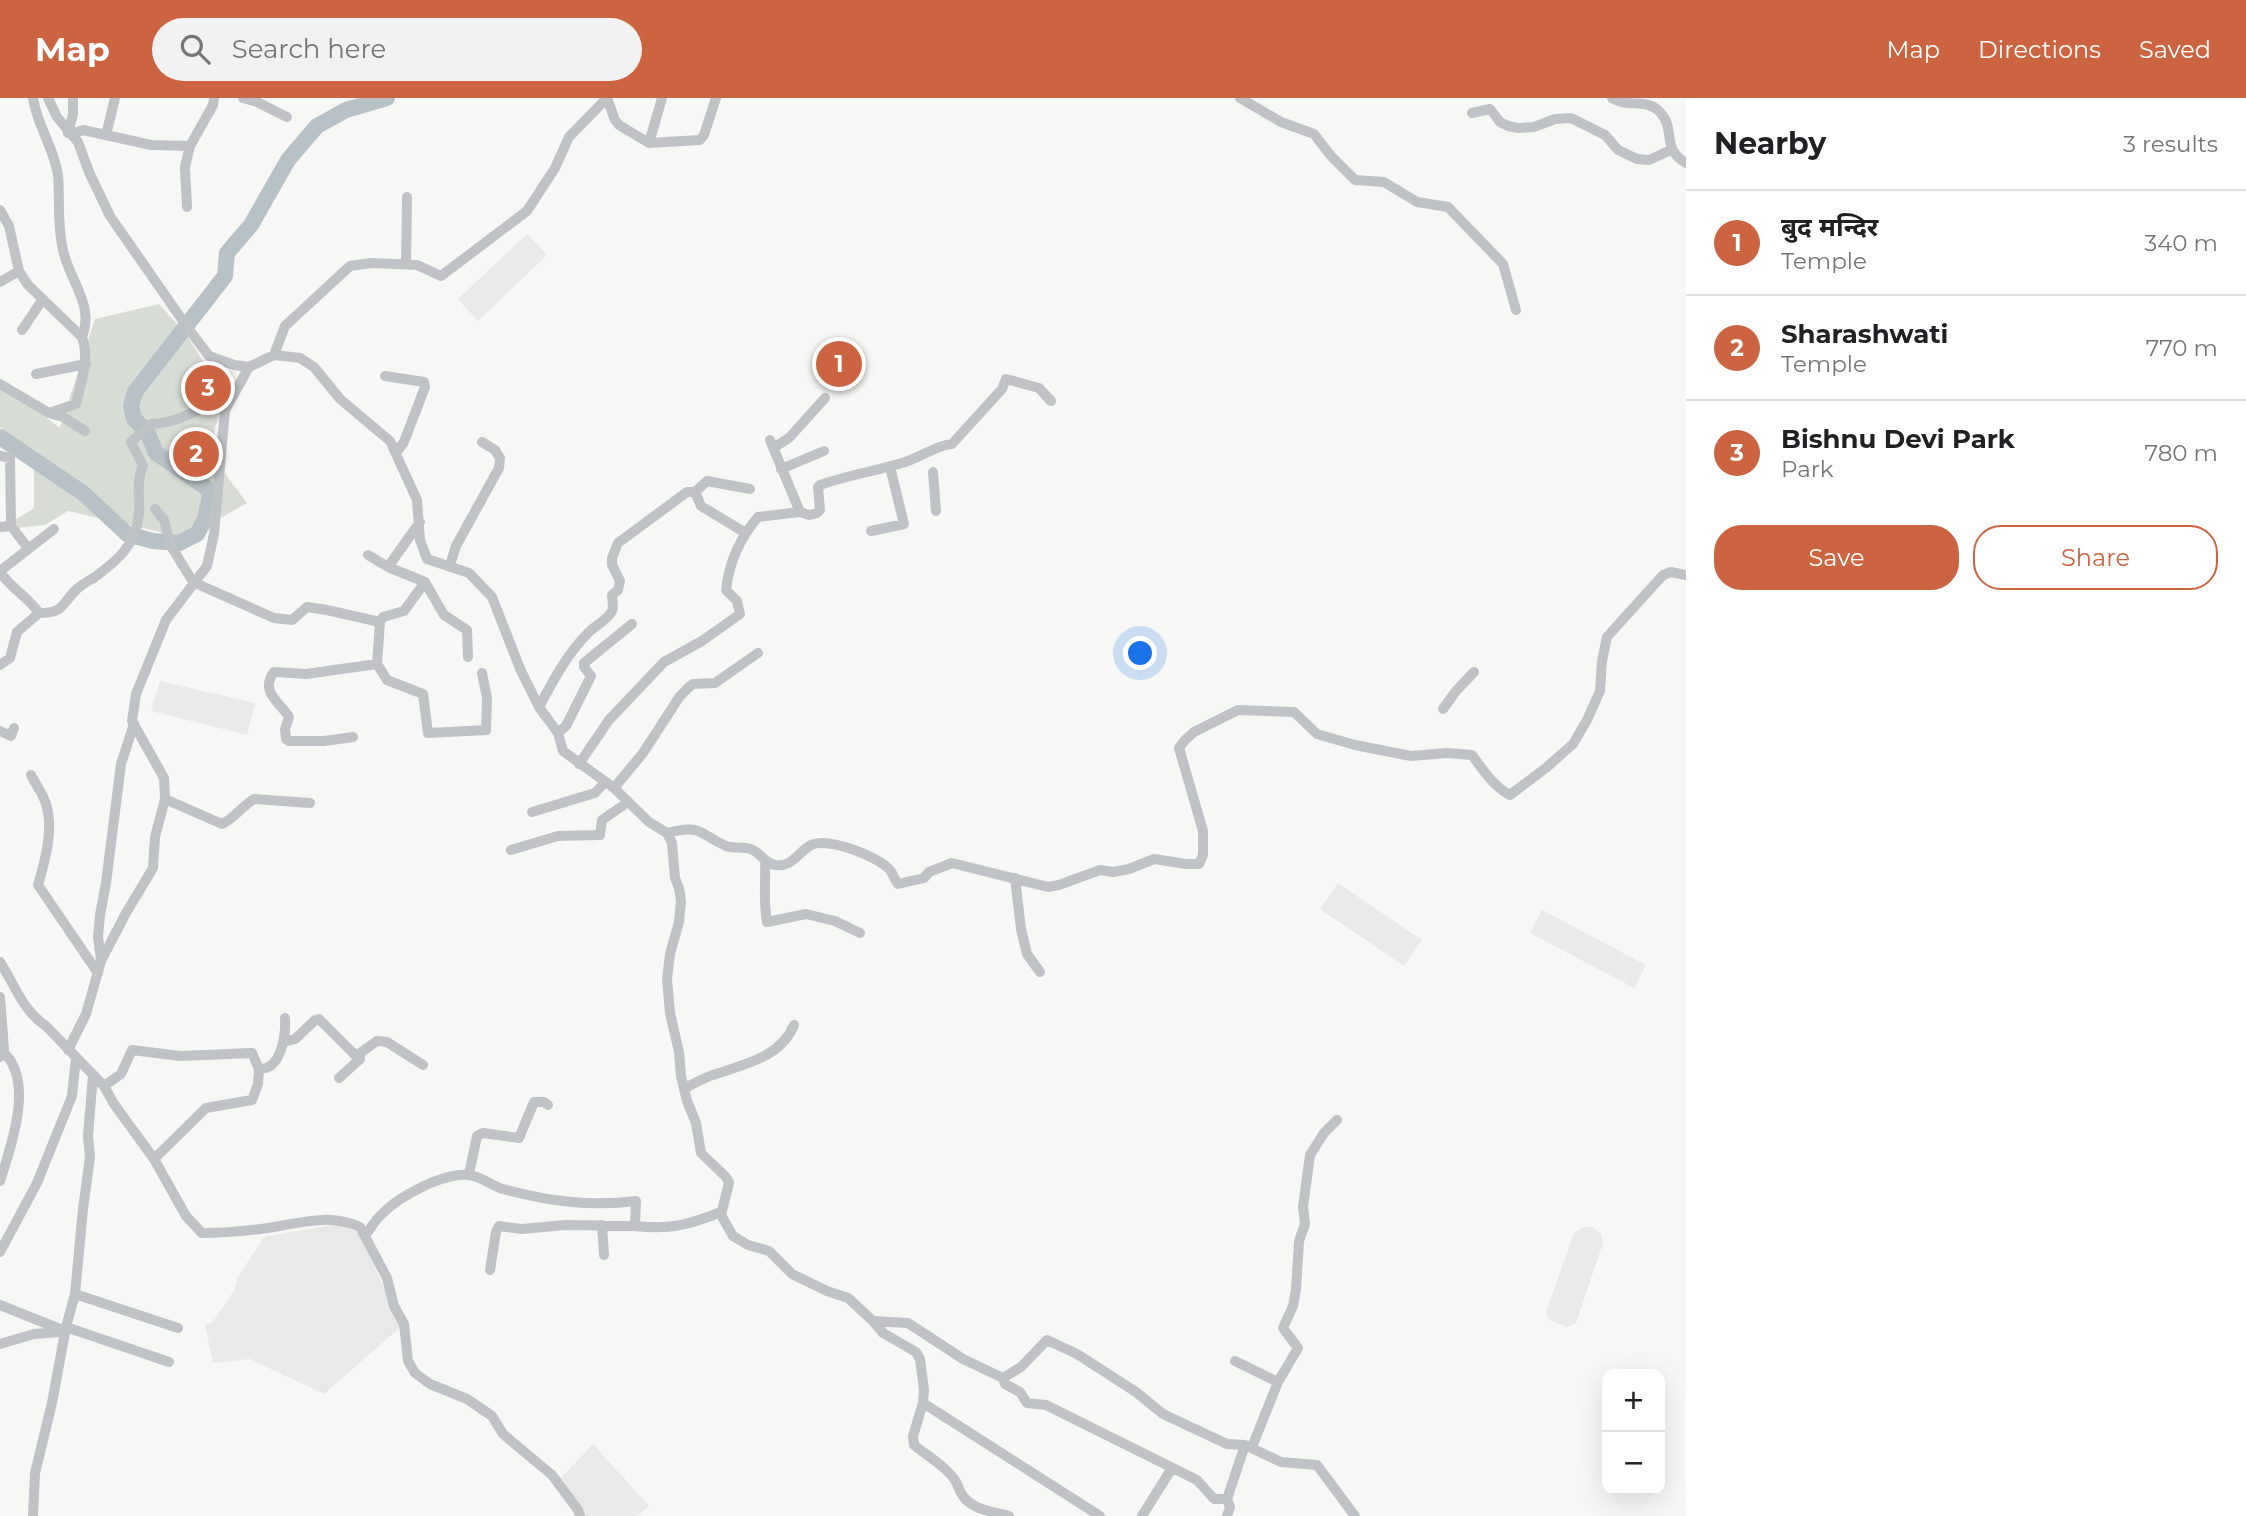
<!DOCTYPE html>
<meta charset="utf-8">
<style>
:root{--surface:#fff;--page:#f2f2f2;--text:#202124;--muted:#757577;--line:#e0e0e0;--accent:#cc6341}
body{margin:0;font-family:Montserrat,"Noto Sans Devanagari",sans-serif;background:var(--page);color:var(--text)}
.controls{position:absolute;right:21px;bottom:21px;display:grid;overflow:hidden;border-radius:14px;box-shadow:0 7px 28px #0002}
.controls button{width:63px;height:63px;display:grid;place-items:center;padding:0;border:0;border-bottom:2px solid var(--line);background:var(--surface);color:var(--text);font:35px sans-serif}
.you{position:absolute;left:1141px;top:556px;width:24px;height:24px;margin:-18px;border:5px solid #fff;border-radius:50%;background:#1a73e8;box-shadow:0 0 0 10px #1a73e833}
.badge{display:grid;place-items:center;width:46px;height:46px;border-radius:50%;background:var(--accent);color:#fff;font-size:23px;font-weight:700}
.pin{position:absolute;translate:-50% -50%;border:4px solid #fff;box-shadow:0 2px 7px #0006}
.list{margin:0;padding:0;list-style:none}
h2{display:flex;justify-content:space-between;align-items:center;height:91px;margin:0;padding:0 28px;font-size:30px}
h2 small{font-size:23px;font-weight:400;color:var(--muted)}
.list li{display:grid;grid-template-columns:46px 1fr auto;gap:21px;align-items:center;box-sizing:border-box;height:105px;padding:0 28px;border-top:2px solid var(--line)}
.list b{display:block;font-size:26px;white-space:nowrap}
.list p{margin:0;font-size:23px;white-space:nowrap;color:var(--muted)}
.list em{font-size:23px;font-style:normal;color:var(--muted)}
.actions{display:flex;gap:14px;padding:21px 28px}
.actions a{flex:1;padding:16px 0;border:2px solid var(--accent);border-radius:28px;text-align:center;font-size:24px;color:var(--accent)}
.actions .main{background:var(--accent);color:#fff}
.icon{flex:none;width:38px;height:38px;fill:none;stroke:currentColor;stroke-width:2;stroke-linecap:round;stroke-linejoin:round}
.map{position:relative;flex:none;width:1686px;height:1418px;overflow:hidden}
header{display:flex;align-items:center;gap:42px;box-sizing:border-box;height:98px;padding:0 35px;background:var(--accent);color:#fff}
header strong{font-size:33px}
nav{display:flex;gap:38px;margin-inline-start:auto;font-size:24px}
.search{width:490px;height:63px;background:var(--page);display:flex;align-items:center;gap:18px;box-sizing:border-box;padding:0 24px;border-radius:38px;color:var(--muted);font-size:26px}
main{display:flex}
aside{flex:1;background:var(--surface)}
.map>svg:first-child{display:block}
</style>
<header>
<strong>Map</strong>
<div class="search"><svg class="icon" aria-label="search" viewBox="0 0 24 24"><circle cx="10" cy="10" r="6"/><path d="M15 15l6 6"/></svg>Search here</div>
<nav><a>Map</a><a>Directions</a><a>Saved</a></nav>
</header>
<main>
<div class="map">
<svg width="1686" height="1418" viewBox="0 0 1686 1418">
<rect width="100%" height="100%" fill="#f7f8f5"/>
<path fill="#e8e9e8" d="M527,136L547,157L478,223L458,201Z
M160,583L255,605L247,637L151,613Z
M1338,785L1422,842L1404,868L1320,811Z
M1542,812L1646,867L1634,890L1530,835Z
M338,1126L357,1134L370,1155L378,1178L404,1226L324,1296L250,1261L213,1265L205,1227L212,1225L235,1191L237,1180L264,1139Z
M1583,1129H1593L1601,1136L1603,1145L1576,1225L1567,1229L1549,1222L1546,1214L1574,1135Z
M593,1346L649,1408L637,1418H580L560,1381Z"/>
<path fill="#d7dcd5" d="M159,206L185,235L203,263L232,276L208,353L247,405L186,440L68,413L45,427L17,430L15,422L34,410V362L0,329V285L60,330L95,221Z"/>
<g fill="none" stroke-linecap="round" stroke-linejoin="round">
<path stroke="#b8c2c6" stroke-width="16" d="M0,339L83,395L127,436L153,443L179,445L197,436L205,421L211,393L156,355L147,333L134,321L131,308L135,294L225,178L227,155L251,127L288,62L317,28L346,12L387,0"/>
<path stroke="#bfc3c6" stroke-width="10" d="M33,0C37,27 54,50 58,77C60,101 57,127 63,152C69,182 95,207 82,239
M48,0L57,19L78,44L89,74L110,118L190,233L209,258L234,267L249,269
M243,0L257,4L287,19
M607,0L615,22L619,27L649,45L662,0
M1240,0L1281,24L1314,36L1331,58L1355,82L1384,84L1417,104L1448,109L1503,166L1516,212
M1612,0C1627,10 1645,0 1659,13C1677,31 1660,50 1686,65
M1472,15L1490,11L1500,24L1508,28L1518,30L1534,29L1555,21L1571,20L1605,37L1618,52L1637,61L1649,62L1671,52
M68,35L73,16V0
M71,36L83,32L151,47L190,48L213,7L214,0
M106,37L115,0
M649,45L700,42L704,37L716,0
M187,109L185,69L190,48
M0,112L9,128L19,173L28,187L82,239C90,262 81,284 76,306L49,315
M406,166L407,99
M0,184L19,173
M22,232L43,201
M274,257L285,228L350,168L372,165L417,167L441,178L527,113L555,70L569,39L607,0
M36,276L86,266
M385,278L424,284L425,289L404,344L396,355
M0,286L49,315L63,319L85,333
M770,342L800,414
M773,350L789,340L825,300
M0,358L10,360L11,428L0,429
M781,371L824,353
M933,374L936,413
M695,394L701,408L744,434
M155,411L164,422L171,448L193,484L274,520L292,522L307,509L327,512L380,524
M11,428L28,450
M871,433L904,426L890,369
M368,457L388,469L420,424
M450,467L456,448L499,370L500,360L495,352L482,344
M388,469L425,484L444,517L467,532L468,559
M0,473L54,431
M0,474C11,490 28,499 39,515L17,534L10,560L0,567
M425,484L404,513L383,519L380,524L377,566L387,582L423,596L428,635L486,632L487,600L482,575
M39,515C65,515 61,506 77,491C82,486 89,483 95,479C118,462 137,446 139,415C140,400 136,382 143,368L131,344L151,326C181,325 204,309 228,293L236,290
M539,609C553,583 567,556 588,535C594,528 608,522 612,513C614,508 612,502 612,497L618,492L620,483L612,467V460L618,445L687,394H695L707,383L750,391
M1443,611L1456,593L1474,574
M0,633L11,638L14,630
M558,635L566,628L591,578L584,569V565L632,526
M353,639L324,643H289L286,641L285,631L289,619C281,605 259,594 274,574L306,576L377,566
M579,666L609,622L664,564L702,543L740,516L737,503L726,492C729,464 740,440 758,419L800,414L809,417L817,415L820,412L818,389L820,387C848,377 877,373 905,364C921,359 937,347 952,346L1002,291L1006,281L1039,290L1051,303
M31,677C36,687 43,696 46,706C54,731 45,763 38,787L98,875
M614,690L643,655L680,598L689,589L693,586L715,585L758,555
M165,701L222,726C234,721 242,708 254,701L310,705
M532,714L595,695L605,684
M667,735C703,726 698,736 726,748C734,751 745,748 753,752C761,756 765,765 775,767C792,770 798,754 811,747C828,739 878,758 890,772C893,776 895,782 898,786L924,780L929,774L952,765L1048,789L1059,787L1100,772L1113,774L1129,771L1154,761L1186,766H1199L1203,757V733L1179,650L1185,642L1194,634L1238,612L1294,614L1317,636L1355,647L1411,658L1447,655L1472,657C1483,672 1493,688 1510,697L1547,669L1573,646L1587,622L1600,593L1602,563L1607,539L1663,477L1671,474L1686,477
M511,752L558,738L600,737L602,722L628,704
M765,762C766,783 763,803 767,824L806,816L835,823L860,835
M1015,780L1021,831L1027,856L1040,874
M101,863L98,839L100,817L106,785L121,666L134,626
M0,864C15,887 22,912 46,928L104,988L114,1006L154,1061L186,1118L202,1135C224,1135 246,1133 268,1130C300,1125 329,1115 360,1129L387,1180L394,1208L404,1226L408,1263L415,1275L430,1286L467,1301L492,1318L503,1336L552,1377L578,1412L580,1418
M0,899L4,951L0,959
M283,944L295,941L315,922L319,921L356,958
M68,952L86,916L101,863L126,815L153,770L155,739L165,701L164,680L132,623L136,596L166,522L207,468L214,436L225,312L249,269L274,257L300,260L314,269L340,301L390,343L417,402L420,442L427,461L469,475L492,499L521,573L539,609L558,635L563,653L614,690L649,724L667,735L672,745L675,780L679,790L681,803L679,824L670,856L667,881L670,915L679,954L681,978L687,1003L696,1025L701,1055L726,1079L729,1085L721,1117L733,1138L748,1147L769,1153L792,1176L827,1193L848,1200L873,1223L908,1225L963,1261L1003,1280L1005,1286L1020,1294L1027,1305L1046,1307L1197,1382L1214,1401H1227L1245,1347
M339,980L360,961V958H356L377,943L387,944L423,967
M104,988L121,976L132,952L180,958L252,955L259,971
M685,990C695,985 705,979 716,976C745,966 781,959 794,927
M154,1061L206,1010L252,1002L258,986L259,971C281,972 286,938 285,920
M469,1076L477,1038L483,1035L519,1040L534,1004H544L548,1007
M0,1083C11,1049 35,982 3,954
M602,1127L604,1157
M365,1138C370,1131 375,1122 382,1116C399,1098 443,1075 468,1077C479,1077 492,1088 503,1091C548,1103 590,1109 636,1103L635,1128C670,1132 688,1127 721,1114V1117
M0,1154L37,1085L72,998L76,960
M490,1172L496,1134L499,1128L522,1131L565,1127L635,1128
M75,1196L178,1230
M0,1207L65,1233
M873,1223L883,1235L916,1254L920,1261L924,1292L923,1305L913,1338L914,1347C926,1357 939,1364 949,1375C956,1381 957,1386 960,1393C969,1412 991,1413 1009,1418
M66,1229L169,1264
M0,1246L34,1236L62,1234
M1235,1263L1278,1284
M1003,1280L1021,1269L1047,1242L1077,1256L1136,1294L1163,1316L1227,1346L1245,1347L1281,1364L1317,1367L1355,1418
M923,1305L1100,1418
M1252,1349L1278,1284L1298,1250L1283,1230L1293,1208L1296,1192L1299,1143L1305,1126L1303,1109L1310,1057L1324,1035L1337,1022
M33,1418L35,1375L52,1305L66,1229L75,1196L83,1111L90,1059L88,1038L93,977
M1142,1418L1172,1370
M1227,1418L1230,1409L1227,1401"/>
</g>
</svg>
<div class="controls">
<button>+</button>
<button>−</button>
</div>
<div class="you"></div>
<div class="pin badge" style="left:839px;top:266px">1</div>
<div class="pin badge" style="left:196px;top:356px">2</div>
<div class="pin badge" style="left:208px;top:290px">3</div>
</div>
<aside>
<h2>Nearby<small>3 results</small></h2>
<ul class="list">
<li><span class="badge">1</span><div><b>बुद मन्दिर</b><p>Temple</p></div><em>340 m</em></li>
<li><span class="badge">2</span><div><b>Sharashwati</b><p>Temple</p></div><em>770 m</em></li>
<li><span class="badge">3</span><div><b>Bishnu Devi Park</b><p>Park</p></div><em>780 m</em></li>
</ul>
<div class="actions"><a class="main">Save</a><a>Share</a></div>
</aside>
</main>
